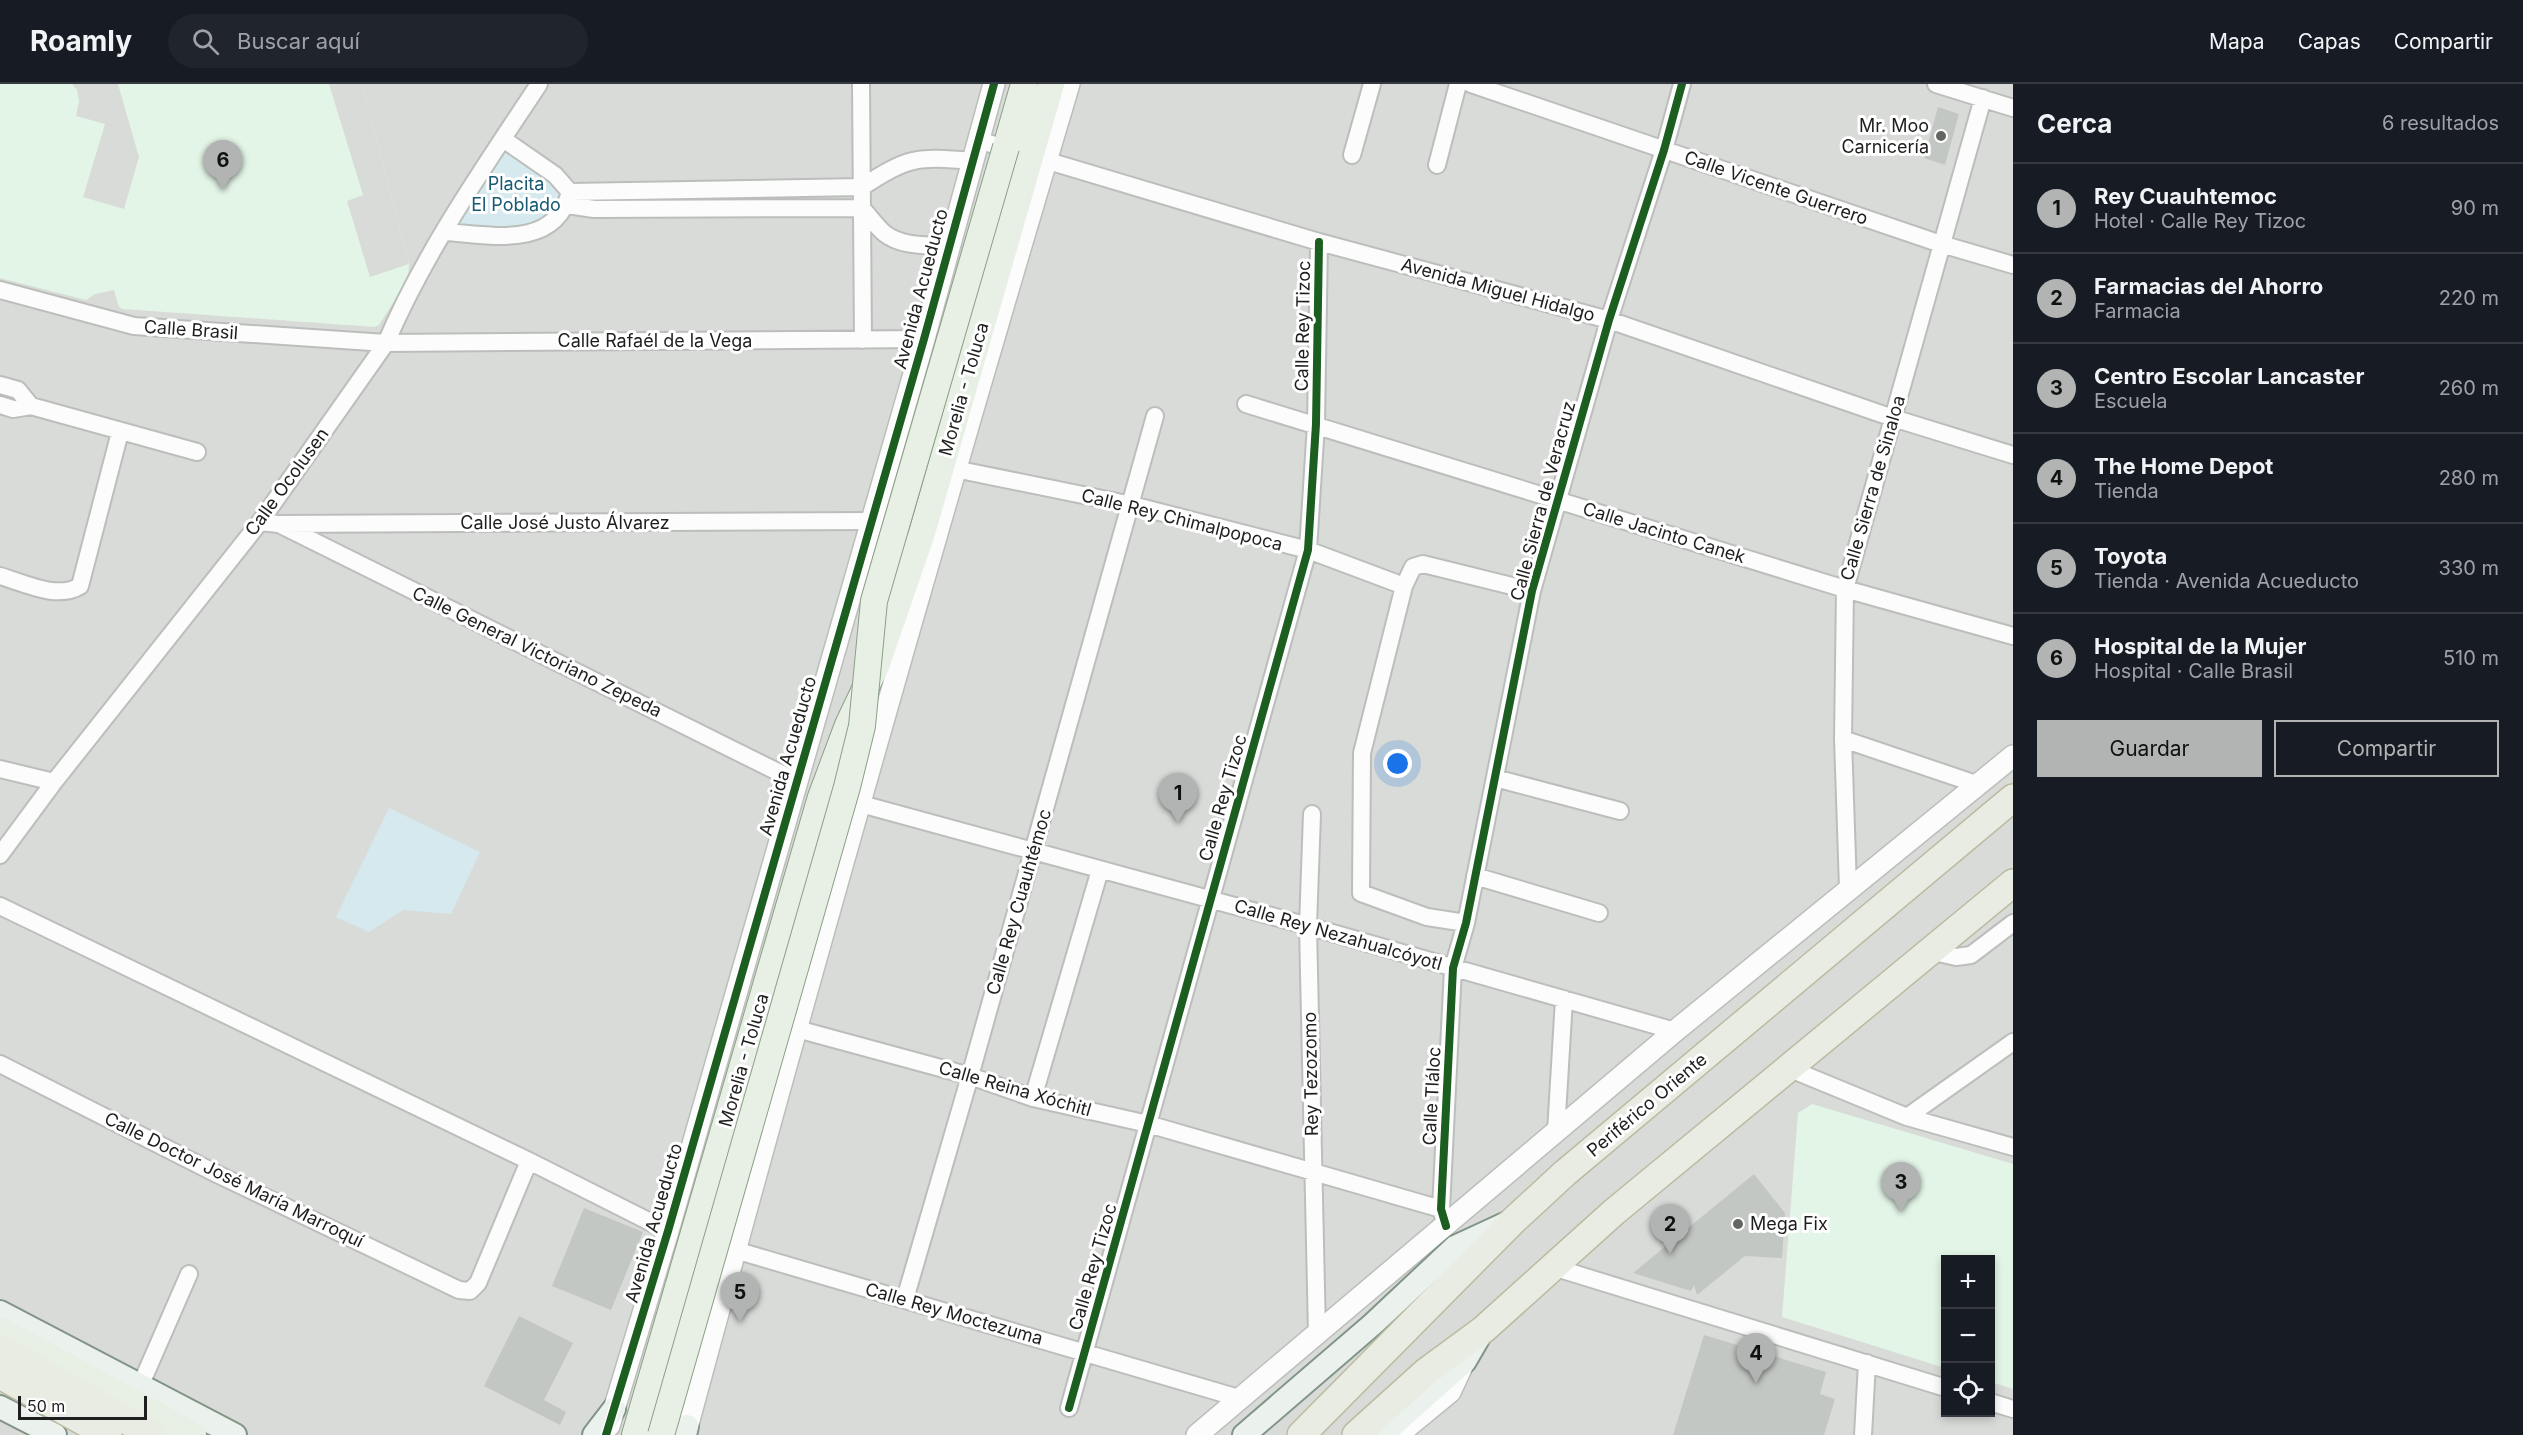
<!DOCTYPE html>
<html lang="es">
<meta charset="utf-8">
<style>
:root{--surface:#171b24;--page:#20242c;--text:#f1f3f6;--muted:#9ea1a6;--line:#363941;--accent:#b2b4b4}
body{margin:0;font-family:Inter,sans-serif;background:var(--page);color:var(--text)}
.controls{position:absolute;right:18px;bottom:18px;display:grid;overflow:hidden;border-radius:0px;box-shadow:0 3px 9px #0003}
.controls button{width:54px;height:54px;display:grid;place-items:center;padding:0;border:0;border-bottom:2px solid var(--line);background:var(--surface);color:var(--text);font:30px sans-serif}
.scale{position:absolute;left:18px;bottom:15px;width:129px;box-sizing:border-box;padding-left:6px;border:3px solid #1e1e1e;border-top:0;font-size:16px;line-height:21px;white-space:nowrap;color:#1e1e1e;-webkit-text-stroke:4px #fff;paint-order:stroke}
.you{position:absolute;left:1398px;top:680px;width:21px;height:21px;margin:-15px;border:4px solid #fff;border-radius:50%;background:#1a73e8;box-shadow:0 0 0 9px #1a73e833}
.badge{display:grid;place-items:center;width:39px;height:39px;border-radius:50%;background:var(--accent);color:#111;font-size:20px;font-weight:700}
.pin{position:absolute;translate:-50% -50px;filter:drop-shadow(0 2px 3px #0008)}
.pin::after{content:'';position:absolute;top:32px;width:21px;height:18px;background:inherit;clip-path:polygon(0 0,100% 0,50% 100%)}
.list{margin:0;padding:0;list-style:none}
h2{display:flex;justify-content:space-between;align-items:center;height:78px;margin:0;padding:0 24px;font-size:26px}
h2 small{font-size:20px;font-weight:400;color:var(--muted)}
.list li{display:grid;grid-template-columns:39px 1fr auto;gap:18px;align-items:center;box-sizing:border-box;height:90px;padding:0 24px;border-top:2px solid var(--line)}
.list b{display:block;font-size:22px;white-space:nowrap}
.list p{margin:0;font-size:20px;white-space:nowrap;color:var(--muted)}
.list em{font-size:20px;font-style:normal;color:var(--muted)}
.actions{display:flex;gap:12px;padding:18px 24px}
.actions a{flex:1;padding:14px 0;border:2px solid var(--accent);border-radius:0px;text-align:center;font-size:21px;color:var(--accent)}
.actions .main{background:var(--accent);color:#111}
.icon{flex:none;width:33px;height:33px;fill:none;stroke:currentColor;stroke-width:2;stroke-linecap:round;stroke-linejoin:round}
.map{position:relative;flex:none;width:2013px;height:1351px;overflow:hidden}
header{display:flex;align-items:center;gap:36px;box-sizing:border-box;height:84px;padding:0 30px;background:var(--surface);border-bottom:2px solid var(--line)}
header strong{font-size:28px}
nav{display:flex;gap:33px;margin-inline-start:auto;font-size:21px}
.search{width:420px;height:54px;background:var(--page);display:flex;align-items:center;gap:15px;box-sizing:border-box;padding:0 21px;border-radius:33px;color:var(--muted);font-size:22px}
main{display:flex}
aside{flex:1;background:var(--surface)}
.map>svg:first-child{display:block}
</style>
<header>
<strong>Roamly</strong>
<div class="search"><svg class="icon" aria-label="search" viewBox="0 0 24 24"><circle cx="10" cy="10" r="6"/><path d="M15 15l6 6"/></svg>Buscar aquí</div>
<nav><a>Mapa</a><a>Capas</a><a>Compartir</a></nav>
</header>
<main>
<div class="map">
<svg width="2013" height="1351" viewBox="0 0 2013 1351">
<rect width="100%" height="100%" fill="#e7ece7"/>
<path fill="#d9dbd8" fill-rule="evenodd" d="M0,0H2013V1351H0ZM1946,1176H1990V1328H1946Z"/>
<path fill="#e3f5e6" d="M0,0H362L409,180L408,195L379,241L375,243L123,225L119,223L114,206L95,210L86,216L0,194Z
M1812,1020L2013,1080V1305L1991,1298L1990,1176H1946L1945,1284L1782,1233L1798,1029Z"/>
<path fill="#d5e9ee" d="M506,61L559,105C560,154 495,145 461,145L458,138Z
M389,724L480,768L451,830L403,826L369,848L336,833Z"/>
<path fill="#d9dbd9" d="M72,0H118L139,73L124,125L83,113L105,40L76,32L79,17L77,6Z
M329,0H362L409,180L370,193L347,117L363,111Z"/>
<path fill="#c3c7c3" d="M1938,23L1959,30L1945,81L1924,74Z
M1754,1090L1785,1129L1782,1174L1745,1172L1697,1211L1694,1201L1691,1207L1633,1189Z
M584,1124L643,1148L611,1226L552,1202Z
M519,1232L573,1259L544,1316L566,1328L560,1341L484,1302Z
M1704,1251L1826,1288L1820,1310L1835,1315L1824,1351H1673Z"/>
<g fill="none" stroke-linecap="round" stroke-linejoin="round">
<defs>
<path id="minor" d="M861,0L863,256
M1471,0L1941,160L2013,181
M1936,0L2013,24
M978,56L1319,158L1609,236L1893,334L2013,371
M1352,71L1372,0
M1437,81L1458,0
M570,108L862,103C908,73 917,72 972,77
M567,121L594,125L862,124C869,132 876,142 884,149C901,163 928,161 948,162
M445,148C490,151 555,166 570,108L555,91L503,55
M0,206L134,242L386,259L924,255
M0,301L18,306L31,322
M1246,320L1845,505L2013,552
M0,321L13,325L31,322L197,368
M955,385L1132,421L1308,466L1404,502
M260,438L278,440L870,437
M281,441L796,697
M0,492C24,499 57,516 80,502L120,348
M1843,655L1979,701
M0,685L54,698
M1495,694L1620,727
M861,720L1308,842L1675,947
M1312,730L1308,842L1317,1250
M0,771L54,698L260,438L386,259C425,167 485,82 539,0
M1475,792L1599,829
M1848,804L1843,655L1845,505L1983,14
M0,822L529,1077L668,1147
M1466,839L1427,833L1361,809L1362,669L1404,502L1413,483L1423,480L1532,507
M1930,867L1956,873L1971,871L2013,839
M797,945L970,992L1033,1014L1148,1040L1441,1125
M0,980L217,1090L459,1206L470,1207L478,1199L529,1077
M1788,984L1907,1033L2013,1063
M1033,1014L1100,786
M1907,1033L2013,958
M1556,1048L1564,915
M1446,1142L1441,1125L1453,884L1466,839L1532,507L1609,236L1664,66L1682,0
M735,1166L1242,1315
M1553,1183L1946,1304
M905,1215L970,992L1155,332
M141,1300L189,1190
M1990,1318L2013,1325
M1069,1324L1308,466L1316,340L1319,158
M1863,1351L1867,1279"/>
<path id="tertiary" d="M609,1342L668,1147L924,255L994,0
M1400,1349L1450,1308L1464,1278
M685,1351C807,899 935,449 1069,0
M1197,1351L1675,947L2013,672"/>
<path id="secondary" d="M0,1228L235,1351
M0,1323L55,1351
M594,1351L614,1325
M685,1351L687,1342
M1244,1351L1373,1240L1455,1163L1507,1139
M1382,1351L1465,1277L1480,1251"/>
<path id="primary" d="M1006,63L1024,0
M0,1246L193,1351
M635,1351L821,713L848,641L876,582L922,449L1051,0"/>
<path id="trunk" d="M0,1264L152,1351
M0,1291L108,1351
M1301,1351L1514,1136L1565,1089L2013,714
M1356,1351L1427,1287L1484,1245L1614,1128L2013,799"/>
</defs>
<use href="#minor" stroke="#bcbebc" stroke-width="20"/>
<use href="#tertiary" stroke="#bcbebc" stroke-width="24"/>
<use href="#secondary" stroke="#819586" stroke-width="26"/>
<use href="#primary" stroke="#8aa086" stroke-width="28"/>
<use href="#trunk" stroke="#bcbaa0" stroke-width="30"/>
<use href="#minor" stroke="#fbfcfb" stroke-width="16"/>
<use href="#tertiary" stroke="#fbfcfb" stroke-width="21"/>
<use href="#secondary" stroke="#ebf2ed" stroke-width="22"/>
<use href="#primary" stroke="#e8efe5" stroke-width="26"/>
<use href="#trunk" stroke="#e8ece2" stroke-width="27"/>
<defs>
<path id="primary-bridge" d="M661,1351L847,703L862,642L874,517L1006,63"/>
</defs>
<use href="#primary-bridge" stroke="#8aa086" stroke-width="28" stroke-linecap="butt"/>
<use href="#primary-bridge" stroke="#e8efe5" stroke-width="26"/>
<defs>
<path id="cycleway" d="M1446,1142L1441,1125L1453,884L1466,839L1532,507L1609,236L1664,66L1682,0
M1069,1324L1308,466L1316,340L1319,158
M606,1351L668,1147L924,255L994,0"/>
</defs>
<use href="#cycleway" stroke="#fff" stroke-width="11"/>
<use href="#cycleway" stroke="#1b5e20" stroke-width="8"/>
</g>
<g fill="#646664" stroke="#fff" stroke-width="2">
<circle cx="1941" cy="52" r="6"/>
<circle cx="1738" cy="1140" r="6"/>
</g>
<g text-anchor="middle" stroke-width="6" stroke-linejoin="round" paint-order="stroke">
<g font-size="18" fill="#1e1e1e" stroke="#fff" text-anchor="end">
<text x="1929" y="48">Mr. Moo<tspan x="1929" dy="21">Carnicería</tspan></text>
<text x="1750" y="1146" text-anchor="start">Mega Fix</text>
</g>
<g font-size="18" fill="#165972" stroke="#fff">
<text x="516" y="106">Placita<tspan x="516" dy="21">El Poblado</tspan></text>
</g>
<g font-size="18" fill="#1e1e1e" stroke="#fff">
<text transform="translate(1776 104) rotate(19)" y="6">Calle Vicente Guerrero</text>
<text transform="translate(921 205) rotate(-75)" y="6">Avenida Acueducto</text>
<text transform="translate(1498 206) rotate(15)" y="6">Avenida Miguel Hidalgo</text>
<text transform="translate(1303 242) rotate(-89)" y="6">Calle Rey Tizoc</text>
<text transform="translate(191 246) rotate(4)" y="6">Calle Brasil</text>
<text x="655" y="263">Calle Rafaél de la Vega</text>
<text transform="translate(964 305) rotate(-74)" y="6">Morelia - Toluca</text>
<text transform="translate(287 398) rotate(-54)" y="6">Calle Ocolusen</text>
<text transform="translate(1873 404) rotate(-74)" y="6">Calle Sierra de Sinaloa</text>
<text transform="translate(1543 417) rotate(-75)" y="6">Calle Sierra de Veracruz</text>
<text transform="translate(1182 436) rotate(14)" y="6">Calle Rey Chimalpopoca</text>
<text x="565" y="445">Calle José Justo Álvarez</text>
<text transform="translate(1664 449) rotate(17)" y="6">Calle Jacinto Canek</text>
<text transform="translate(537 568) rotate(26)" y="6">Calle General Victoriano Zepeda</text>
<text transform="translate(788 672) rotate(-74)" y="6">Avenida Acueducto</text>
<text transform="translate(1223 714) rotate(-74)" y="6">Calle Rey Tizoc</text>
<text transform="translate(1019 818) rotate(-74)" y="6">Calle Rey Cuauhtémoc</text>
<text transform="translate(1338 851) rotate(16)" y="6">Calle Rey Nezahualcóyotl</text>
<text transform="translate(744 976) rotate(-74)" y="6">Morelia - Toluca</text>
<text transform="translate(1311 990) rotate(-91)" y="6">Rey Tezozomo</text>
<text transform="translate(1015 1005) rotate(16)" y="6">Calle Reina Xóchitl</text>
<text transform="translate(1432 1012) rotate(-87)" y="6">Calle Tláloc</text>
<text transform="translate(1647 1021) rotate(-40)" y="6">Periférico Oriente</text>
<text transform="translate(234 1096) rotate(26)" y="6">Calle Doctor José María Marroquí</text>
<text transform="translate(654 1139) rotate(-74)" y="6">Avenida Acueducto</text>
<text transform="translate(1093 1183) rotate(-74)" y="6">Calle Rey Tizoc</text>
<text transform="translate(954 1230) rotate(16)" y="6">Calle Rey Moctezuma</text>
</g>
</g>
</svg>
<div class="controls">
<button>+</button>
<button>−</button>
<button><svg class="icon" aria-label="locate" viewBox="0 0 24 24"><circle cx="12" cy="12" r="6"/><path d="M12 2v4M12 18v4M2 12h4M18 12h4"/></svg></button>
</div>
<div class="scale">50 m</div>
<div class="you"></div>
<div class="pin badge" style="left:1178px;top:739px">1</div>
<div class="pin badge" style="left:1670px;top:1170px">2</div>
<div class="pin badge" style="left:1901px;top:1128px">3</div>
<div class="pin badge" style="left:1756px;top:1299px">4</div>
<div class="pin badge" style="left:740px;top:1238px">5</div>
<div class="pin badge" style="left:223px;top:106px">6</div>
</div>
<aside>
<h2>Cerca<small>6 resultados</small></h2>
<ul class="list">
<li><span class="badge">1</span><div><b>Rey Cuauhtemoc</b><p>Hotel · Calle Rey Tizoc</p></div><em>90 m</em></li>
<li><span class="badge">2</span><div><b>Farmacias del Ahorro</b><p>Farmacia</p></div><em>220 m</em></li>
<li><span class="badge">3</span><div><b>Centro Escolar Lancaster</b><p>Escuela</p></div><em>260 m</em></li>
<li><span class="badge">4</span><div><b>The Home Depot</b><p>Tienda</p></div><em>280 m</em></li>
<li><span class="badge">5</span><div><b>Toyota</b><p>Tienda · Avenida Acueducto</p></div><em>330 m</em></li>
<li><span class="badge">6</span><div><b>Hospital de la Mujer</b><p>Hospital · Calle Brasil</p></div><em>510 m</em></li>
</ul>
<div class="actions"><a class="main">Guardar</a><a>Compartir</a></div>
</aside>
</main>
